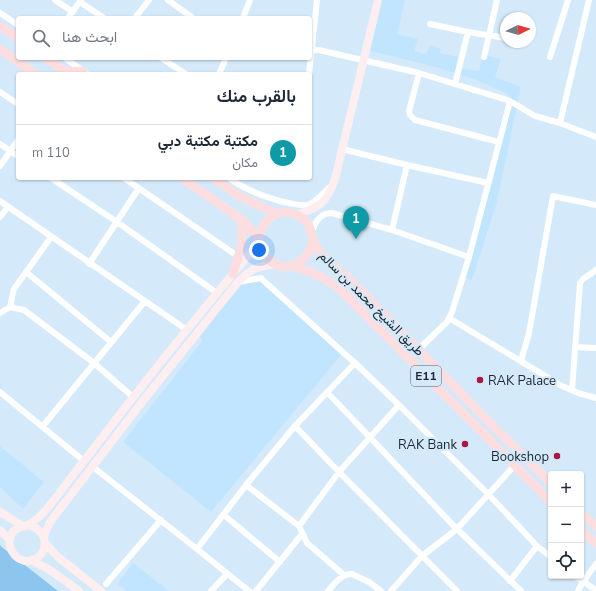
<!DOCTYPE html>
<html lang="ar">
<meta charset="utf-8">
<style>
:root{--surface:#fff;--page:#f2f2f3;--text:#1f2937;--muted:#747a83;--line:#e0e1e3;--accent:#1a73e8}
body{margin:0;font-family:"Nunito Sans",Vazirmatn,sans-serif;background:var(--page);color:var(--text);direction:rtl}
.controls{position:absolute;right:12px;bottom:12px;display:grid;overflow:hidden;border-radius:4px;box-shadow:0 1px 3px #0004}
.controls button{width:36px;height:36px;display:grid;place-items:center;padding:0;border:0;border-bottom:1px solid var(--line);background:var(--surface);color:var(--text);font:20px sans-serif}
.compass{position:absolute;left:500px;top:12px;width:36px;height:36px;border-radius:50%;background:var(--surface);box-shadow:0 1px 3px #0004;rotate:85deg}
.you{position:absolute;left:259px;top:250px;width:14px;height:14px;margin:-10px;border:3px solid #fff;border-radius:50%;background:#1a73e8;box-shadow:0 0 0 6px #1a73e833}
.badge{display:grid;place-items:center;width:26px;height:26px;border-radius:50%;background:var(--accent);color:#fff;font-size:13px;font-weight:700}
.pin{position:absolute;translate:-50% -33px;filter:drop-shadow(0 1px 2px #0008)}
.pin::after{content:'';position:absolute;top:21px;width:14px;height:12px;background:inherit;clip-path:polygon(0 0,100% 0,50% 100%)}
.list{margin:0;padding:0;list-style:none}
h2{display:flex;justify-content:space-between;align-items:center;height:52px;margin:0;padding:0 16px;font-size:17px}
h2 small{font-size:13px;font-weight:400;color:var(--muted)}
.list li{display:grid;grid-template-columns:26px 1fr auto;gap:12px;align-items:center;box-sizing:border-box;height:56px;padding:0 16px;border-top:1px solid var(--line)}
.list b{display:block;font-size:15px;white-space:nowrap}
.list p{margin:0;font-size:13px;white-space:nowrap;color:var(--muted)}
.list em{font-size:13px;font-style:normal;color:var(--muted)}
.icon{flex:none;width:22px;height:22px;fill:none;stroke:currentColor;stroke-width:2;stroke-linecap:round;stroke-linejoin:round}
.map{position:relative;flex:none;width:596px;height:591px;overflow:hidden;direction:ltr}
.search{position:absolute;background:var(--surface);box-shadow:0 1px 3px #0004;left:16px;top:16px;width:296px;height:44px;display:flex;align-items:center;gap:10px;box-sizing:border-box;padding:0 14px;border-radius:4px;color:var(--muted);font-size:15px}
.panel{position:absolute;background:var(--surface);box-shadow:0 1px 3px #0004;left:16px;top:72px;width:296px;height:108px;border-radius:4px;direction:rtl}
.map>svg:first-child{display:block}
</style>
<div class="map">
<svg width="596" height="591" viewBox="0 0 596 591">
<rect width="100%" height="100%" fill="#d4eafb"/>
<path fill="#c2e5ff" d="M381,0H405L397,34L418,39L414,51L426,54L430,45L441,49L440,53L458,57L456,68L479,71L483,54L501,59L495,77L521,87L497,202L472,280L463,277L508,94L476,80L439,68L367,50Z
M258,281L268,286L341,355L211,512L123,442L203,340L198,336L241,284Z
M0,446L44,482L23,509L0,487Z
M133,563L169,591H127L117,584Z"/>
<path fill="#8cc5ee" d="M0,545L3,548L58,591H0Z"/>
<g fill="none" stroke-linecap="round" stroke-linejoin="round">
<path stroke="#fff" stroke-width="6" d="M55,0L73,12
M168,0L193,18
M80,2L104,18
M0,13L18,25
M68,18L81,0
M135,18L149,0
M243,18L250,0
M430,24L468,32L506,38
M310,48L419,73L510,101L535,116L560,123L596,137
M484,57L497,0
M550,57L568,0
M65,58L87,74
M161,58L186,74
M419,73L409,111L410,115L415,120L499,142
M219,74L226,58
M309,74L317,0
M455,84L468,32
M0,92L18,104
M560,123L589,0
M0,144L18,156
M342,149L407,165
M0,166L18,140
M51,178L117,222L217,293
M124,178L239,257
M229,178C247,191 267,198 288,203C296,204 303,207 310,204C318,200 324,192 331,186
M0,201L187,330
M0,217L8,207
M392,230L407,165L488,183
M312,231C316,221 320,213 332,213L392,230L469,257
M89,264L139,188
M26,272L111,342
M238,282L261,278L265,282L355,363L399,405L488,494L537,546L551,557
M10,307L14,289L51,237
M0,313L10,307L24,310L94,363L133,397
M449,318L562,386L578,393L596,398
M575,347L596,348
M419,349L447,322L452,312L469,257L510,101
M521,361L529,333L553,196L596,205
M572,390L580,283L583,279L596,270
M0,392L84,461
M327,392L451,523L521,591
M43,426L145,301
M295,426L339,472L457,591
M93,467L197,549L249,591
M246,485L299,526L307,543L344,575
M224,515L280,562
M299,526L339,472L399,405
M197,549L246,485L295,426L355,363
M575,576L596,590
M510,581L537,546
M106,584L161,520
M211,591L227,574
M256,591L302,534
M328,591C335,583 341,574 352,574L369,582L381,591
M391,591L422,556L457,529L514,466
M578,591L583,582L596,564"/>
<path stroke="#feeef0" stroke-width="8" d="M297,215C321,206 326,204 335,179L378,0
M0,512L23,526
M28,525C54,531 47,563 25,561C14,559 6,546 11,535C15,527 21,528 28,525C32,523 37,519 40,516C47,510 52,502 58,495C69,480 80,466 91,452C132,398 174,345 217,293C231,276 246,259 259,242
M0,530L10,540
M44,536L50,522L142,402L238,282C252,268 256,267 276,264
M45,543L58,557L101,591
M31,560L50,570L79,591"/>
<path stroke="#fddee0" stroke-width="9" d="M0,26L18,38
M0,49L35,74
M46,58L69,74
M66,72L83,71
M182,178L242,220L259,238
M213,178L239,196L277,214
M313,241C308,261 290,275 270,261C245,243 268,201 297,215C314,222 309,237 318,249C326,261 338,270 349,279C360,288 370,300 381,311C407,337 433,365 459,391C489,423 520,453 551,483
M292,266C313,272 322,276 340,289L551,502
M233,274L242,244V220
M581,513L596,526
M581,531L596,543"/>
</g>
<g fill="#ab1642" stroke="#d4eafb" stroke-width="1.5">
<circle cx="480" cy="380" r="4"/>
<circle cx="465" cy="444" r="4"/>
<circle cx="557" cy="456" r="4"/>
</g>
<g text-anchor="middle" stroke-width="4" stroke-linejoin="round" paint-order="stroke">
<rect fill="#d4eafb" stroke="#53616c" stroke-width="1" x="411" y="366" width="30" height="20" rx="3"/>
<g font-size="12" font-weight="bold" fill="#1c262e">
<text x="426" y="380">E11</text>
</g>
<g font-size="13" fill="#1c262e" stroke="#d4eafb">
<text transform="translate(372 303) rotate(45)" y="5">طريق الشيخ محمد بن سالم</text>
</g>
<g font-size="13" fill="#1c262e" stroke="#d4eafb" text-anchor="end">
<text x="488" y="385" text-anchor="start">RAK Palace</text>
<text x="457" y="449">RAK Bank</text>
<text x="549" y="461">Bookshop</text>
</g>
</g>
</svg>
<div class="controls">
<button>+</button>
<button>−</button>
<button><svg class="icon" aria-label="locate" viewBox="0 0 24 24"><circle cx="12" cy="12" r="6"/><path d="M12 2v4M12 18v4M2 12h4M18 12h4"/></svg></button>
</div>
<svg class="compass" viewBox="-18 -18 36 36"><path d="M0-13l5 13h-10z" fill="#e53935"/><path d="M0 13l5-13h-10z" fill="#747a83"/></svg>
<div class="you"></div>
<div class="pin badge" style="left:356px;top:239px;background:#0f9aa8">1</div>
<div class="search"><svg class="icon" aria-label="search" viewBox="0 0 24 24"><circle cx="10" cy="10" r="6"/><path d="M15 15l6 6"/></svg>ابحث هنا</div>
<section class="panel">
<h2>بالقرب منك<small></small></h2>
<ul class="list">
<li><span class="badge" style="background:#0f9aa8">1</span><div><b>مكتبة مكتبة دبي</b><p>مكان</p></div><em>110 m</em></li>
</ul>
</section>
</div>
